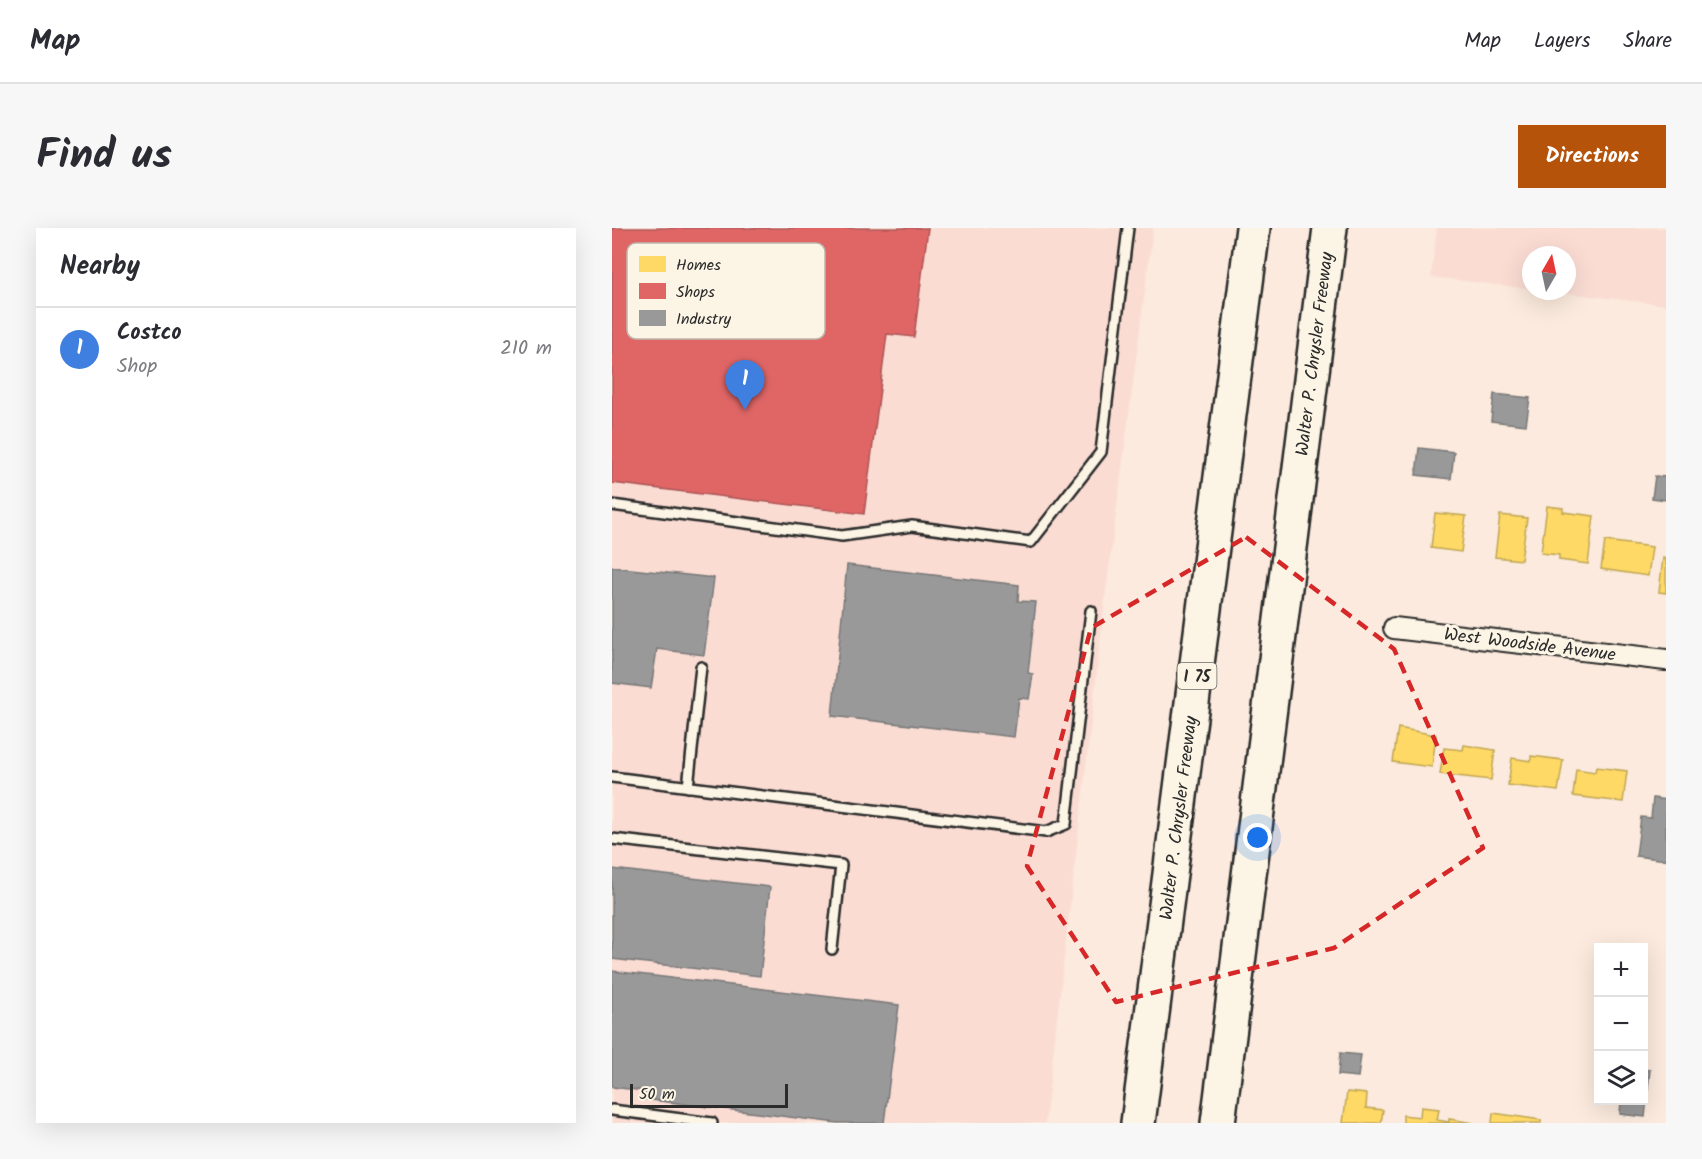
<!DOCTYPE html>
<meta charset="utf-8">
<style>
:root{--surface:#fff;--page:#f7f7f7;--text:#2b2b33;--muted:#7c7c81;--line:#e1e1e2;--accent:#b45309}
body{margin:0;font-family:Kalam,sans-serif;background:var(--page);color:var(--text)}
.controls{position:absolute;right:18px;bottom:18px;display:grid;overflow:hidden;border-radius:0px;box-shadow:0 6px 24px #0002}
.controls button{width:54px;height:54px;display:grid;place-items:center;padding:0;border:0;border-bottom:2px solid var(--line);background:var(--surface);color:var(--text);font:30px sans-serif}
.compass{position:absolute;left:910px;top:18px;width:54px;height:54px;border-radius:50%;background:var(--surface);box-shadow:0 6px 24px #0002;rotate:9deg}
.scale{position:absolute;left:18px;bottom:15px;width:158px;box-sizing:border-box;padding-left:6px;border:3px solid #2b2b2b;border-top:0;font-size:16px;line-height:21px;white-space:nowrap;color:#2b2b2b;-webkit-text-stroke:4px #fcf5e5;paint-order:stroke}
.you{position:absolute;left:646px;top:610px;width:21px;height:21px;margin:-15px;border:4px solid #fff;border-radius:50%;background:#1a73e8;box-shadow:0 0 0 9px #1a73e833}
.badge{display:grid;place-items:center;width:39px;height:39px;border-radius:50%;background:var(--accent);color:#fff;font-size:20px;font-weight:700}
.pin{position:absolute;translate:-50% -50px;filter:drop-shadow(0 2px 3px #0008)}
.pin::after{content:'';position:absolute;top:32px;width:21px;height:18px;background:inherit;clip-path:polygon(0 0,100% 0,50% 100%)}
.list{margin:0;padding:0;list-style:none}
h2{display:flex;justify-content:space-between;align-items:center;height:78px;margin:0;padding:0 24px;font-size:26px}
h2 small{font-size:20px;font-weight:400;color:var(--muted)}
.list li{display:grid;grid-template-columns:39px 1fr auto;gap:18px;align-items:center;box-sizing:border-box;height:84px;padding:0 24px;border-top:2px solid var(--line)}
.list b{display:block;font-size:22px;white-space:nowrap}
.list p{margin:0;font-size:20px;white-space:nowrap;color:var(--muted)}
.list em{font-size:20px;font-style:normal;color:var(--muted)}
.icon{flex:none;width:33px;height:33px;fill:none;stroke:currentColor;stroke-width:2;stroke-linecap:round;stroke-linejoin:round}
.map{position:relative;flex:none;width:1054px;height:895px;overflow:hidden;border-radius:0px}
header{display:flex;align-items:center;gap:36px;box-sizing:border-box;height:84px;padding:0 30px;background:var(--surface);border-bottom:2px solid var(--line)}
header strong{font-size:28px}
nav{display:flex;gap:33px;margin-inline-start:auto;font-size:21px}
.intro{display:flex;align-items:center;justify-content:space-between;box-sizing:border-box;height:144px;padding:0 36px}
h1{margin:0;font-size:42px}
.button{padding:15px 27px;border-radius:0px;background:var(--accent);color:#fff;font-size:21px;font-weight:700}
main{display:flex;gap:36px;padding:0 36px}
aside{flex:1;background:var(--surface);border-radius:0px;box-shadow:0 6px 24px #0002}
.map>svg:first-child{display:block}
</style>
<header>
<strong>Map</strong>
<nav><a>Map</a><a>Layers</a><a>Share</a></nav>
</header>
<div class="intro"><h1>Find us</h1><a class="button">Directions</a></div>
<main>
<aside>
<h2>Nearby<small></small></h2>
<ul class="list">
<li><span class="badge" style="background:#3f7fe0">1</span><div><b>Costco</b><p>Shop</p></div><em>210 m</em></li>
</ul>
</aside>
<div class="map">
<svg width="1054" height="895" viewBox="0 0 1054 895">
<rect width="100%" height="100%" fill="#fbeadd"/>
<filter id="ink" filterUnits="userSpaceOnUse"><feTurbulence type="fractalNoise" baseFrequency=".0167" numOctaves="2"/><feDisplacementMap in="SourceGraphic" scale="12" xChannelSelector="R" yChannelSelector="G"/><feConvolveMatrix kernelMatrix="1 2 1 2 8 2 1 2 1" color-interpolation-filters="sRGB"/></filter>
<g filter="url(#ink)">
<path fill="#fadcd3" d="M0,0H541L494,363L433,895H0Z
M825,0H1054V77L937,63H955V27H919V61L819,49Z"/>
<path fill="#ffd966" stroke="#bfa554" stroke-width="1.5" d="M935,278L951,280V284L982,288L976,336L947,332V327L929,325Z
M823,285L854,288L849,324L819,320Z
M888,287L915,290L909,332L883,329Z
M993,313L1040,319L1036,348L989,341Z
M1051,330L1054,331V365L1047,364Z
M786,500L824,507L820,539L781,534Z
M852,517L883,522L879,552L828,546L832,520L851,522Z
M919,528L951,532L946,563L896,557L900,530L919,533Z
M984,539L1015,543L1011,574L961,568L964,541L983,544Z
M735,864L755,866L754,880L771,882L769,895H731Z
M809,879L827,881L825,892L837,894V891L862,895H791V887L808,889Z
M881,885L929,892V895H880Z"/>
<path fill="#e06666" stroke="#aa5454" stroke-width="1.5" d="M0,0H316L302,109L275,106L252,286L0,255Z"/>
<path fill="#999" stroke="#787878" stroke-width="1.5" d="M882,166L918,170L914,197L879,193Z
M807,220L842,224L839,251L804,247Z
M1043,248L1054,249V272L1040,270Z
M235,337L407,357L406,373L424,374L416,445L421,446L417,471L407,470L402,509L220,488Z
M0,339L102,350L92,427L45,421L39,460L0,455Z
M1041,570L1054,572V632L1024,628L1029,589L1039,590Z
M0,641L158,659L148,748L0,731Z
M0,743L287,777L272,895H225L32,871L33,863L0,859Z
M728,825L749,827L746,849L726,847Z
M1032,841L1038,842L1033,889L1008,886L1009,872H1032Z"/>
<g fill="none" stroke-linecap="round" stroke-linejoin="round">
<defs>
<path id="lane" d="M0,277L230,308L300,298L419,314L489,224L516,0
M0,549L434,604L454,596L479,383
M76,559L89,439
M0,611L229,637L220,721
M0,882L100,895"/>
<path id="street" d="M782,400L1054,432"/>
<path id="highway" d="M526,895L641,0
M606,895L718,0"/>
</defs>
<use href="#lane" stroke="#2b2b2b" stroke-width="14"/>
<use href="#street" stroke="#2b2b2b" stroke-width="24"/>
<use href="#highway" stroke="#2b2b2b" stroke-width="38"/>
<use href="#lane" stroke="#fcf5e5" stroke-width="9"/>
<use href="#street" stroke="#fcf5e5" stroke-width="20"/>
<use href="#highway" stroke="#fcf5e5" stroke-width="33"/>
</g>
</g>
<path fill="none" stroke="#d62828" stroke-width="4.5" stroke-dasharray="12 8" stroke-linejoin="round" d="M634,309L782,421L871,620L722,720L504,774L415,638L479,400Z"/>
<g text-anchor="middle" stroke-width="6" stroke-linejoin="round" paint-order="stroke">
<rect fill="#fcf5e5" stroke="#6a6863" stroke-width="1.5" x="565.5" y="435" width="39" height="26" rx="4.5"/>
<g font-size="16" font-weight="bold" fill="#2b2b2b">
<text x="585" y="454">I 75</text>
</g>
<g font-size="18" fill="#2b2b2b" stroke="#fcf5e5">
<text transform="translate(702 126) rotate(-83)" y="6">Walter P. Chrysler Freeway</text>
<text transform="translate(918 416) rotate(7)" y="6">West Woodside Avenue</text>
<text transform="translate(566 590) rotate(-83)" y="6">Walter P. Chrysler Freeway</text>
</g>
</g>
<rect x="15" y="15" width="198" height="96" rx="9" fill="#fcf5e5" stroke="#bdb8ad" stroke-width="1.5"/>
<rect x="27" y="28" width="27" height="16" fill="#ffd966"/>
<rect x="27" y="55" width="27" height="16" fill="#e06666"/>
<rect x="27" y="82" width="27" height="16" fill="#999"/>
<g font-size="16" fill="#2b2b2b">
<text x="64" y="42">Homes</text>
<text x="64" y="69">Shops</text>
<text x="64" y="96">Industry</text>
</g>
</svg>
<div class="controls">
<button>+</button>
<button>−</button>
<button><svg class="icon" aria-label="layers" viewBox="0 0 24 24"><path d="M12 4l9 5-9 5-9-5zM3 14l9 5 9-5"/></svg></button>
</div>
<svg class="compass" viewBox="-18 -18 36 36"><path d="M0-13l5 13h-10z" fill="#e53935"/><path d="M0 13l5-13h-10z" fill="#7c7c81"/></svg>
<div class="scale">50 m</div>
<div class="you"></div>
<div class="pin badge" style="left:133px;top:182px;background:#3f7fe0">1</div>
</div>
</main>
